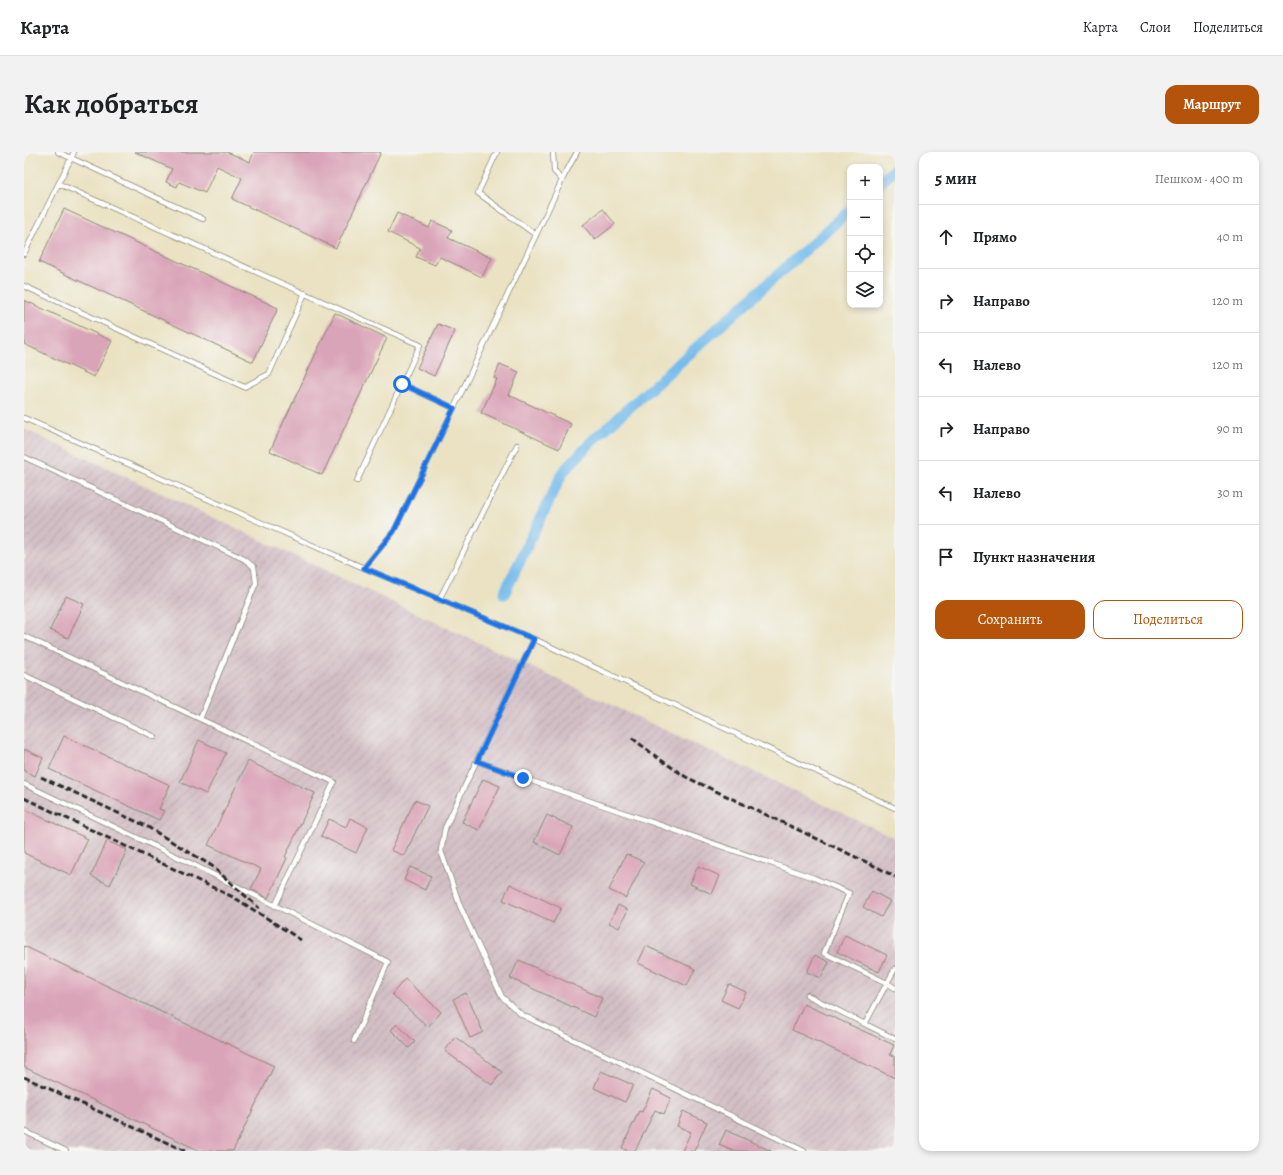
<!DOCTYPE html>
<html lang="ru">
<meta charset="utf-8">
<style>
:root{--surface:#fff;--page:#f2f2f2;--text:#202124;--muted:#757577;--line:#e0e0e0;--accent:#b45309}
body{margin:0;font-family:Alegreya,serif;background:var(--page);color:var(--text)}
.controls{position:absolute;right:12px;top:12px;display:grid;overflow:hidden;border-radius:8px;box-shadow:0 2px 6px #0003}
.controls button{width:36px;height:36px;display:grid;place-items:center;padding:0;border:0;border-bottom:1px solid var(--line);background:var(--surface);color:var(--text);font:20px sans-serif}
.stop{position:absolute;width:12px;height:12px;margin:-9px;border:3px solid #1a73e8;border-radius:50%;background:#fff}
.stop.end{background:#1a73e8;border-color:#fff;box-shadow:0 1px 4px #0008}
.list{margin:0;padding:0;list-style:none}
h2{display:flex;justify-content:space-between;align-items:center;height:52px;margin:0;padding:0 16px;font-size:17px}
h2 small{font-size:13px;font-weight:400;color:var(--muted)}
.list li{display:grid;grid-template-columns:26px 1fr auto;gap:12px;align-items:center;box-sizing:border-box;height:64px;padding:0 16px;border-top:1px solid var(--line)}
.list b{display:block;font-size:15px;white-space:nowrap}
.list em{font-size:13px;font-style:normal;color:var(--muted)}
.actions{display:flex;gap:8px;padding:12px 16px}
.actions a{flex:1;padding:9px 0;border:1px solid var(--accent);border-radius:12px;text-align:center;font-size:14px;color:var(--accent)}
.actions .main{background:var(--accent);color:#fff}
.icon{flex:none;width:22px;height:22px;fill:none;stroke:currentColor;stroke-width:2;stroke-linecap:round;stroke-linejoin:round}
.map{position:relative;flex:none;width:871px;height:999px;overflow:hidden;border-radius:12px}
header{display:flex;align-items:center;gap:24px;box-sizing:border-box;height:56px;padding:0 20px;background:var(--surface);border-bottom:1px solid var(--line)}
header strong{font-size:19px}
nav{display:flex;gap:22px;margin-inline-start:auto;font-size:14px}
.intro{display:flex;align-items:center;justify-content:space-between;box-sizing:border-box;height:96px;padding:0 24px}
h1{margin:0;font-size:28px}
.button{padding:10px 18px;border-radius:12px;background:var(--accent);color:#fff;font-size:14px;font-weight:700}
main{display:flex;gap:24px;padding:0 24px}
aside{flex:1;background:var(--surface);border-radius:12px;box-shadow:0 2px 6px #0003}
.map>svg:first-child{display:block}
</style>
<header>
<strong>Карта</strong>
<nav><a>Карта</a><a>Слои</a><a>Поделиться</a></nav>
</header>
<div class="intro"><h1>Как добраться</h1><a class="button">Маршрут</a></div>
<main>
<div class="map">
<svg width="871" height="999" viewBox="0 0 871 999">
<defs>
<pattern id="industrial-furrows" width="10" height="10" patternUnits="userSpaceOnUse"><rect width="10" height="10" fill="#d2bec5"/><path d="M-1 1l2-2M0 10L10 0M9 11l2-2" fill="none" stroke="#b4a3a9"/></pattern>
</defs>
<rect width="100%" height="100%" fill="#f6f6f2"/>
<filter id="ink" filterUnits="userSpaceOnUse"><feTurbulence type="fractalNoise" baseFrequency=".025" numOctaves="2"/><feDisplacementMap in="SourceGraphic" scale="8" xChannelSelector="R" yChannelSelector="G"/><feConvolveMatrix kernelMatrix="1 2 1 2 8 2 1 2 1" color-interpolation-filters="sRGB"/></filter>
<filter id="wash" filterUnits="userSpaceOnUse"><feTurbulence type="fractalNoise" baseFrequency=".012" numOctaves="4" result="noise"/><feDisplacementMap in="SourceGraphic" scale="16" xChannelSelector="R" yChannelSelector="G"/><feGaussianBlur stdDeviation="0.9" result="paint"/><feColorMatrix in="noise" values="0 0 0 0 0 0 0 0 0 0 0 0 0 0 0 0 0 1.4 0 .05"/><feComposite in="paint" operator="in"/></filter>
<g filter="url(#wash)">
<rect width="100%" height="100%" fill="#eae2c2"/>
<path fill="url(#industrial-furrows)" d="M0,277L871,686V999H0Z"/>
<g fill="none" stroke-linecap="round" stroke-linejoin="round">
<path stroke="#73bbeb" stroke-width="11" d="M856,31L871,17
M480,442L539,320L569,288L826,58"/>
</g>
<g id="blocks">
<path fill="#daa4b8" d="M111,0H203L226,10L230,0H357L312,96L208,47L218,26L193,14L181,41L155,30L153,35L142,30L148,17Z
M40,57L254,156L229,210L15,110Z
M579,57L591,72L571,88L559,73Z
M373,61L405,76L408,69L428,78L424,86L468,106L458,125L416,105L411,113L392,105L396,96L364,80Z
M0,148L88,189L70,225L0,192Z
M311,161L363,186L298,323L246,299Z
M414,172L431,179L410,224L393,216Z
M476,212L495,220L485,243L547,272L535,297L457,261L473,227L470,226Z
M42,444L60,452L44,486L26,478Z
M40,584L146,633L135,657L140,659L135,668L25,617Z
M175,588L202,601L182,642L156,630Z
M0,597L19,606L11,624L0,619Z
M224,609L291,641L261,705L263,706L244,746L227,737L237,717L184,693Z
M459,627L476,634L455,678L438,670Z
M391,648L404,654L380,704L367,698Z
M0,657L64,687L47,723L0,701Z
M523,663L549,675L536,703L510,690Z
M326,666L344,675L332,701L297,684L305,667L322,675Z
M83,689L103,698L86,733L67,724Z
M602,702L620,710L602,746L585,738Z
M674,714L696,724L688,742L666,732Z
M386,715L407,724L401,738L380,728Z
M486,732L537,756L529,771L479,748Z
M848,739L866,749L857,765L839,755Z
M594,753L604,758L595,776L585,771Z
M821,783L863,803L855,820L813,800Z
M0,794L250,914L209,999H176L0,915Z
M622,794L671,817L663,834L614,811Z
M791,803L805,810L797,826L783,820Z
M495,808L578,846L570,865L486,826Z
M381,827L417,860L404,875L368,842Z
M705,832L722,840L714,856L697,848Z
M442,841L459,880L446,886L429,847Z
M780,852L870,893L866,902L871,905V926L768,878Z
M373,872L391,890L385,896L367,878Z
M431,885L478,920L468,933L421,899Z
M577,919L609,933L601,950L570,936Z
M629,937L647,946L640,962L631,958L611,999H604L598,996L615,959L618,960Z
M659,959L683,970L670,999H658L667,980L653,974Z
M702,978L747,999H709L695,993Z"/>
</g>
</g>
<g filter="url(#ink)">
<use href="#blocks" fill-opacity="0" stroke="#8a8676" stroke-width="1"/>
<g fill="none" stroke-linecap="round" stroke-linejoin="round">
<defs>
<path id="service" d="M34,0L179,67
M473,0L454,41L512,83
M529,0L530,19L538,28
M35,32L396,193L333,329
M0,102L50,0
M0,134L220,235L245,222L281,141
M378,232L430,256
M0,266L340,416L510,487L871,656
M0,305L220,407L230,415L232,431L176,567
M340,416L370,379L430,256L540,24L553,0
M415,448L493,293
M0,484L310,630L251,754
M510,487L421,676L417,699L436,754L478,845L498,863L780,999
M0,523L131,585
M453,609L499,626L790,726L825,741L800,801L863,831L871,817
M0,632L162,709L364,810L330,889
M783,843L871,887
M841,872L863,831L871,836
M0,979L42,999"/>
</defs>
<use href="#service" stroke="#8a8676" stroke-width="6"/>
<use href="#service" stroke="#fff" stroke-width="4.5"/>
<path stroke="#2b2b2b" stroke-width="3" stroke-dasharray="6 3" stroke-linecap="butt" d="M608,586L634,606L662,625L855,716L871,725
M17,625L122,674L188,714L235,756
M0,646L211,746L277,788
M0,925L161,999"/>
</g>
</g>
<g fill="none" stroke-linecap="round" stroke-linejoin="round" filter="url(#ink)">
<path stroke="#1a73e8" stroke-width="5" d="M378,232L430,256L370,379L340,416L510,487L453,609L499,626"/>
</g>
</svg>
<div class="controls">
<button>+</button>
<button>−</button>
<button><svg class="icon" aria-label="locate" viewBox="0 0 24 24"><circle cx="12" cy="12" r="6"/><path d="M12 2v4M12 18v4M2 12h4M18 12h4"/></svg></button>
<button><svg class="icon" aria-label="layers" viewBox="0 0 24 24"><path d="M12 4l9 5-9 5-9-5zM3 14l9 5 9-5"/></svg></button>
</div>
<div class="stop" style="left:378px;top:232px"></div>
<div class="stop end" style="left:499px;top:626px"></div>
</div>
<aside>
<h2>5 мин<small>Пешком · 400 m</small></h2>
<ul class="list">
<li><svg class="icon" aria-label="ahead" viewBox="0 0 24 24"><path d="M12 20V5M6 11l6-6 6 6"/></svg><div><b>Прямо</b></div><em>40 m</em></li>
<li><svg class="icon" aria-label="right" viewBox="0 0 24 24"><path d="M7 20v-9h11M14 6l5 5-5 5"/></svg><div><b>Направо</b></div><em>120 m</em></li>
<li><svg class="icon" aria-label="left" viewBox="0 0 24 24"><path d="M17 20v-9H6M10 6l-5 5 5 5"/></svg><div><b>Налево</b></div><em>120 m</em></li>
<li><svg class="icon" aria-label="right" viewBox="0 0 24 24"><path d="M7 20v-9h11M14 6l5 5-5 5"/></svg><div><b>Направо</b></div><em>90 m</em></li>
<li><svg class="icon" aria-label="left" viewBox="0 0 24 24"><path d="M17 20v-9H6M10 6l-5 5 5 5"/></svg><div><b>Налево</b></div><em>30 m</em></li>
<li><svg class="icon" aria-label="arrive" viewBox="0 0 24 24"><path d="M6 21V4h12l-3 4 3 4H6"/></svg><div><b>Пункт назначения</b></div></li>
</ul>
<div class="actions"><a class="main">Сохранить</a><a>Поделиться</a></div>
</aside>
</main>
